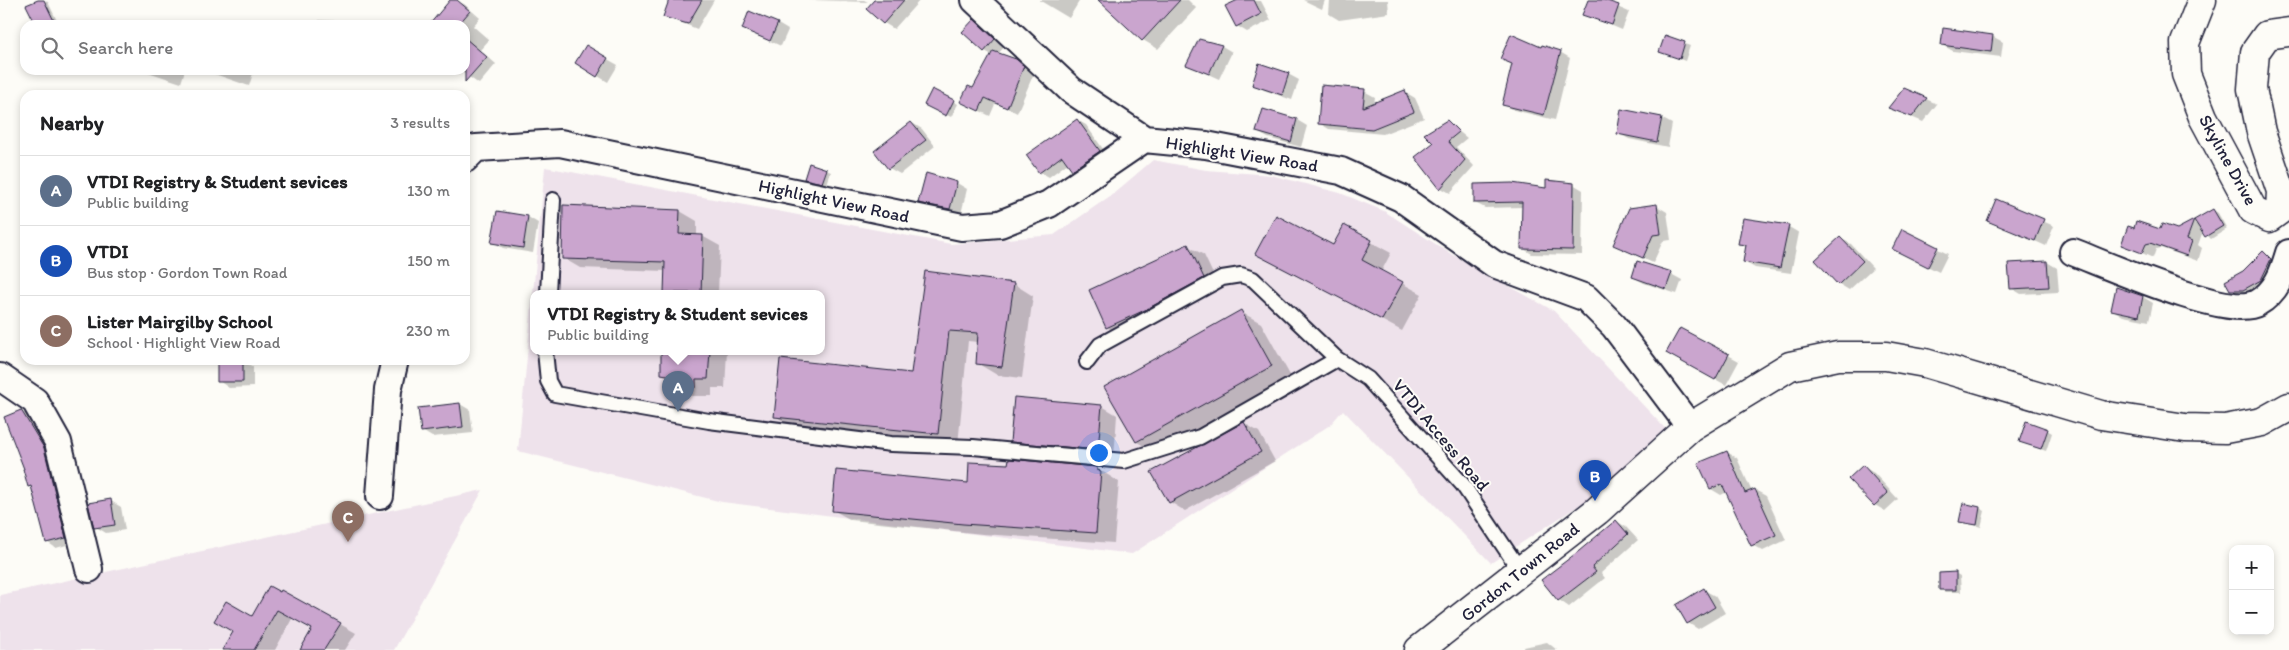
<!DOCTYPE html>
<meta charset="utf-8">
<style>
:root{--surface:#fff;--page:#f6f6f6;--text:#202124;--muted:#757577;--line:#e0e0e0;--accent:#0b8043}
body{margin:0;font-family:Itim,sans-serif;background:var(--page);color:var(--text)}
.controls{position:absolute;right:15px;bottom:15px;display:grid;overflow:hidden;border-radius:10px;box-shadow:0 2px 8px #0003}
.controls button{width:45px;height:45px;display:grid;place-items:center;padding:0;border:0;border-bottom:1px solid var(--line);background:var(--surface);color:var(--text);font:25px sans-serif}
.you{position:absolute;left:1098px;top:452px;width:18px;height:18px;margin:-12px;border:4px solid #fff;border-radius:50%;background:#1a73e8;box-shadow:0 0 0 8px #1a73e833}
.badge{display:grid;place-items:center;width:32px;height:32px;border-radius:50%;background:var(--accent);color:#fff;font-size:16px;font-weight:700}
.pin{position:absolute;translate:-50% -41px;filter:drop-shadow(0 1px 2px #0008)}
.pin::after{content:'';position:absolute;top:26px;width:18px;height:15px;background:inherit;clip-path:polygon(0 0,100% 0,50% 100%)}
.popup{position:absolute;left:530px;top:290px;width:295px;height:65px;box-sizing:border-box;display:grid;place-content:center;border-radius:10px;background:var(--surface);filter:drop-shadow(0 1px 4px #0005);font-size:16px;white-space:nowrap;color:var(--muted)}
.popup b{font-size:19px;color:var(--text)}
.popup::after{content:'';position:absolute;left:50%;top:100%;margin-left:-10px;border:10px solid transparent;border-top-color:var(--surface)}
.list{margin:0;padding:0;list-style:none}
h2{display:flex;justify-content:space-between;align-items:center;height:65px;margin:0;padding:0 20px;font-size:21px}
h2 small{font-size:16px;font-weight:400;color:var(--muted)}
.list li{display:grid;grid-template-columns:32px 1fr auto;gap:15px;align-items:center;box-sizing:border-box;height:70px;padding:0 20px;border-top:1px solid var(--line)}
.list b{display:block;font-size:19px;white-space:nowrap}
.list p{margin:0;font-size:16px;white-space:nowrap;color:var(--muted)}
.list em{font-size:16px;font-style:normal;color:var(--muted)}
.icon{flex:none;width:28px;height:28px;fill:none;stroke:currentColor;stroke-width:2;stroke-linecap:round;stroke-linejoin:round}
.map{position:relative;flex:none;width:2289px;height:650px;overflow:hidden}
.search{position:absolute;background:var(--surface);box-shadow:0 2px 8px #0003;left:20px;top:20px;width:450px;height:55px;display:flex;align-items:center;gap:12px;box-sizing:border-box;padding:0 18px;border-radius:15px;color:var(--muted);font-size:19px}
.panel{position:absolute;background:var(--surface);box-shadow:0 2px 8px #0003;left:20px;top:90px;width:450px;height:275px;border-radius:15px}
.map>svg:first-child{display:block}
</style>
<div class="map">
<svg width="2289" height="650" viewBox="0 0 2289 650">
<rect width="100%" height="100%" fill="#fdfcf7"/>
<filter id="ink" filterUnits="userSpaceOnUse"><feTurbulence type="fractalNoise" baseFrequency=".02" numOctaves="2"/><feDisplacementMap in="SourceGraphic" scale="10" xChannelSelector="R" yChannelSelector="G"/><feConvolveMatrix kernelMatrix="1 2 1 2 8 2 1 2 1" color-interpolation-filters="sRGB"/></filter>
<g filter="url(#ink)">
<path fill="#eee2eb" fill-rule="evenodd" d="M1153,160L1206,170L1271,175L1340,193L1384,211L1448,252L1554,311L1677,441L1491,563L1343,410L1330,425L1132,554L722,502L518,451L545,167L951,244L1054,235L1113,194ZM534,293H822V351H534Z
M483,490L394,650H0V595Z"/>
<path fill="#0003" d="M41,0L48,2L59,25H37Z
M452,0L464,4L480,18L473,26L489,40L480,50L496,64L479,84L459,70H465V25H443Z
M670,0H714L697,29L665,16Z
M806,0H864L868,2L807,0Z
M876,0H920L894,29L884,23Z
M1039,0H1080L1069,18Z
M1100,0H1188L1196,8L1158,49L1143,40Z
M1240,0L1261,1L1271,20L1247,32L1237,26Z
M1303,0H1325L1322,9Z
M1330,0H1388L1389,13L1339,20L1329,14Z
M1589,0H1601L1629,12L1622,30L1584,14Z
M319,20L341,21L347,25H318Z
M974,21L984,27L1005,46L998,54L1016,60L1034,73L1017,113L996,102L990,116L972,107L974,90L992,55L985,51Z
M778,24L788,30L781,46L743,29Z
M1992,36L2003,42L2001,57L1953,51L1942,45Z
M1665,37L1690,46L1685,61L1660,51Z
M1200,40L1222,46L1232,52L1219,79L1188,65Z
M586,47L618,65L608,82L576,63Z
M1542,49L1560,52L1570,58L1555,120L1514,110L1504,104Z
M142,70H185L181,83Z
M203,70H254L249,86Z
M1288,74L1299,80L1292,100L1264,90L1253,84Z
M1364,91L1375,97L1374,104L1405,92L1415,98L1424,118L1383,134L1329,129L1319,123Z
M1926,99L1937,104L1923,122L1890,108Z
M953,101L958,104L951,117L931,107Z
M1264,111L1297,120L1307,126L1301,147L1268,138L1257,132Z
M1661,118L1672,124L1668,147L1629,139L1618,133Z
M1077,120L1086,125L1108,156L1082,174L1073,169L1068,163L1049,177L1040,172Z
M1447,122L1467,138L1456,147L1474,166L1450,193L1441,188L1417,157L1435,143Z
M912,123L922,129L935,146L900,174L889,168Z
M826,170L831,172L827,184L806,178Z
M927,175L957,183L967,189L961,214L930,208L920,202Z
M1573,184L1583,190L1582,255L1532,254L1522,248L1523,207L1485,208L1475,203Z
M1997,201L2054,226L2046,246L1989,220Z
M1657,206L1667,212L1671,240L1663,241L1653,263L1614,245Z
M565,207L680,211L697,221V236H702L720,246L718,293H665L666,271L580,268L563,258Z
M2213,210L2218,213L2227,229L2211,239L2203,231L2198,245L2202,248L2198,261L2161,248L2156,249L2153,258L2122,244L2160,231H2178L2194,221L2198,224Z
M528,217L538,223L533,253L503,248L493,242Z
M1744,219L1789,227L1799,233L1791,273L1755,268L1744,262L1747,247L1740,243Z
M1344,227L1391,253L1381,272L1422,294L1402,331L1276,264L1334,247Z
M1902,231L1948,254L1939,272L1893,249Z
M1840,238L1851,244L1873,268L1849,290L1839,284Z
M1188,246L1204,255L1219,287L1122,336L1107,327Z
M2263,253L2276,263L2266,282L2248,293L2236,292L2231,289Z
M2047,262L2057,268L2059,292L2021,294L2011,288Z
M1638,263L1671,274L1682,280L1677,294L1644,283L1633,277Z
M926,272L1014,284L1033,296L1022,378L997,375L977,363L978,342L968,341L958,445L795,428L775,416L912,374Z
M565,291L595,293H564Z
M2143,297L2153,303L2149,321L2123,316L2113,310Z
M1241,312L1261,323L1291,377L1156,453L1137,442Z
M1681,329L1739,361L1726,385L1667,353Z
M662,351H799V355L727,351L725,388H712V396H692L675,386V380L662,373Z
M357,360H378V363H362Z
M243,361L253,367V387L229,388L219,381Z
M460,404L470,410L473,433L432,437L422,431Z
M1102,406L1117,415L1114,458L1027,450L1012,441Z
M21,411L33,418L53,454L74,543L56,548L47,542L32,488L29,486Z
M1244,423L1259,432L1275,461L1185,511L1170,502Z
M2047,430L2052,433L2046,451L2026,444Z
M1727,452L1737,458L1752,492L1755,490L1766,496L1786,540L1763,551L1752,545L1727,492L1721,495L1711,489Z
M1863,467L1874,473L1898,499L1885,511L1875,505Z
M1097,468L1119,482L1114,543L982,534L851,520L833,510L969,484Z
M111,501L121,507L125,530L106,533L96,527Z
M1980,508L1985,511L1981,527L1961,521Z
M1616,521L1626,527L1638,540L1601,573L1605,578L1569,607L1559,600L1580,552Z
M1955,573L1960,576L1961,592H1945L1940,589Z
M1704,590L1715,596L1725,613L1698,629L1688,623Z
M281,591L356,633L345,650H301L314,629L293,617L275,650H232L253,618Z
M1547,642L1557,650H1525L1524,647Z"/>
<path fill="#caa5ce" stroke="#22223b" d="M38,0H44L56,25H36L26,5Z
M450,0H457L470,11L458,25H429Z
M669,0H702L688,24L663,17Z
M874,0H904L883,24L866,9Z
M1098,0H1180L1142,41Z
M1238,0H1254L1261,14L1236,27L1225,6Z
M1588,0H1604L1619,5L1612,25L1582,15Z
M749,11L778,23L770,41L742,29Z
M974,19L995,39L984,52L962,32Z
M1943,28L1993,35L1991,52L1941,45Z
M1511,34L1541,47L1542,45L1561,51L1544,115L1502,105L1512,64L1500,59Z
M1665,35L1685,42L1680,59L1659,52Z
M465,38L487,57L465,82Z
M1199,39L1222,45L1209,74L1186,65Z
M586,45L608,58L597,77L575,63Z
M993,51L1016,59L1024,66L1007,108L985,98L979,111L960,102L968,86L973,88Z
M1259,63L1289,73L1282,95L1252,85Z
M1321,85L1365,89L1363,107L1405,90L1414,112L1372,129L1318,124Z
M1904,88L1927,98L1912,117L1888,108Z
M932,89L954,100L946,116L924,105Z
M1263,109L1297,119L1291,142L1256,132Z
M1621,109L1662,117L1657,142L1617,134Z
M1077,119L1100,151L1072,170L1062,156L1039,173L1026,155Z
M1447,120L1459,132L1448,141L1465,160L1440,189L1415,157L1433,143L1424,134Z
M911,122L926,140L888,169L874,151Z
M809,163L827,169L822,183L804,179Z
M926,173L957,182L950,209L918,203Z
M1546,180L1574,183L1573,250L1521,249L1522,202L1474,203V184L1512,183L1546,188Z
M1996,199L2044,219L2035,241L1987,221Z
M1657,204L1661,234L1653,235L1643,258L1613,245L1629,208Z
M563,205L680,210L679,234L703,235L701,293H664L665,262L562,259Z
M2213,209L2223,226L2205,237L2194,220Z
M497,211L528,216L523,248L491,243Z
M1276,215L1333,245L1344,225L1372,240L1362,260L1403,282L1382,320L1255,254Z
M1743,218L1789,225L1780,268L1743,262L1746,245L1738,244Z
M2194,220L2187,239L2192,241L2187,256L2150,243L2146,244L2142,253L2121,245L2128,226L2134,228L2136,221L2160,229L2162,224L2177,229Z
M1902,229L1938,247L1928,267L1892,249Z
M1840,237L1863,261L1838,285L1815,260Z
M1188,244L1204,278L1147,309L1106,328L1089,290Z
M2263,251L2271,259L2261,280L2243,290H2230L2225,281L2243,271Z
M1637,261L1672,272L1666,289L1632,277Z
M2047,261L2049,287L2010,289L2008,263Z
M925,271L1014,283L1002,367L976,364L978,333L949,331L938,434L774,417L780,359L911,373Z
M2116,287L2143,296L2139,316L2111,310Z
M1241,310L1272,366L1136,442L1104,387Z
M1680,328L1729,354L1715,380L1666,353Z
M661,351H710L708,379H696V387H673V376L661,374Z
M217,360H243V382H217Z
M1014,397L1102,405L1098,450L1010,442Z
M460,403L463,427L421,432L418,408Z
M21,410L44,448L66,538L46,543L31,486L28,487L23,469H24L4,417Z
M2026,421L2048,429L2041,449L2019,442Z
M1244,422L1261,452L1169,503L1151,472Z
M1727,451L1745,493L1755,489L1776,535L1751,546L1722,484L1710,489L1698,463Z
M1009,459L1097,467V470L1101,471L1096,533L963,524L832,511L836,470L968,483L969,462L1008,464Z
M1863,465L1888,493L1874,506L1848,479Z
M111,499L115,525L94,528L88,503Z
M1963,503L1980,507L1977,525L1959,522Z
M1616,520L1628,534L1592,567L1596,572L1558,601L1541,580L1579,551Z
M1956,572V590H1939V573Z
M269,586L280,592L281,590L341,623L324,650H300L312,629L277,610L254,650H222L233,632L214,621L226,601L252,616Z
M1704,588L1715,607L1687,624L1676,605Z"/>
<g fill="none" stroke-linecap="round" stroke-linejoin="round">
<defs>
<path id="service" d="M548,293L553,200
M545,351L548,381L555,394L709,421L891,444L973,447L1124,461L1200,437L1337,359
M1087,362L1100,345L1222,278L1241,275L1253,279L1337,359L1368,379L1463,485L1521,572"/>
<path id="minor" d="M975,0L1071,90L1144,139
M465,159L476,148L560,143L962,227L1000,224L1049,204L1144,139L1206,145L1341,171L1401,198L1494,264L1586,298L1614,326L1690,427
M2073,252C2107,265 2227,319 2257,303C2277,292 2283,273 2289,253
M0,377L35,401L58,442L89,569
M380,496L388,390L395,360"/>
<path id="tertiary" d="M2202,0L2185,43L2186,74L2203,117L2253,210L2269,218L2280,210L2281,191L2261,132L2252,89L2255,52L2267,35L2289,32"/>
<path id="secondary" d="M1419,650L1597,511L1690,427L1790,366L1838,356H1886L1925,363L2101,415L2185,428L2225,429L2262,422L2289,407"/>
</defs>
<use href="#service" stroke="#22223b" stroke-width="18"/>
<use href="#minor" stroke="#22223b" stroke-width="30"/>
<use href="#tertiary" stroke="#22223b" stroke-width="31"/>
<use href="#secondary" stroke="#22223b" stroke-width="31"/>
<use href="#service" stroke="#fdfcf7" stroke-width="14"/>
<use href="#minor" stroke="#fdfcf7" stroke-width="26"/>
<use href="#tertiary" stroke="#fdfcf7" stroke-width="28"/>
<use href="#secondary" stroke="#fdfcf7" stroke-width="28"/>
</g>
</g>
<g text-anchor="middle" stroke-width="4" stroke-linejoin="round" paint-order="stroke">
<g font-size="18" fill="#22223b" stroke="#fdfcf7">
<text transform="translate(1242 154) rotate(9)" y="6">Highlight View Road</text>
<text transform="translate(2228 160) rotate(61)" y="6">Skyline Drive</text>
<text transform="translate(834 201) rotate(12)" y="6">Highlight View Road</text>
<text transform="translate(1441 435) rotate(50)" y="6">VTDI Access Road</text>
<text transform="translate(1520 572) rotate(-39)" y="6">Gordon Town Road</text>
</g>
</g>
</svg>
<div class="controls">
<button>+</button>
<button>−</button>
</div>
<div class="you"></div>
<div class="pin badge" style="left:678px;top:412px;background:#5c6f8a">A</div>
<div class="popup"><b>VTDI Registry &amp; Student sevices</b>Public building</div>
<div class="pin badge" style="left:1595px;top:501px;background:#1a4fb4">B</div>
<div class="pin badge" style="left:348px;top:542px;background:#8d6e63">C</div>
<div class="search"><svg class="icon" aria-label="search" viewBox="0 0 24 24"><circle cx="10" cy="10" r="6"/><path d="M15 15l6 6"/></svg>Search here</div>
<section class="panel">
<h2>Nearby<small>3 results</small></h2>
<ul class="list">
<li><span class="badge" style="background:#5c6f8a">A</span><div><b>VTDI Registry &amp; Student sevices</b><p>Public building</p></div><em>130 m</em></li>
<li><span class="badge" style="background:#1a4fb4">B</span><div><b>VTDI</b><p>Bus stop · Gordon Town Road</p></div><em>150 m</em></li>
<li><span class="badge" style="background:#8d6e63">C</span><div><b>Lister Mairgilby School</b><p>School · Highlight View Road</p></div><em>230 m</em></li>
</ul>
</section>
</div>
